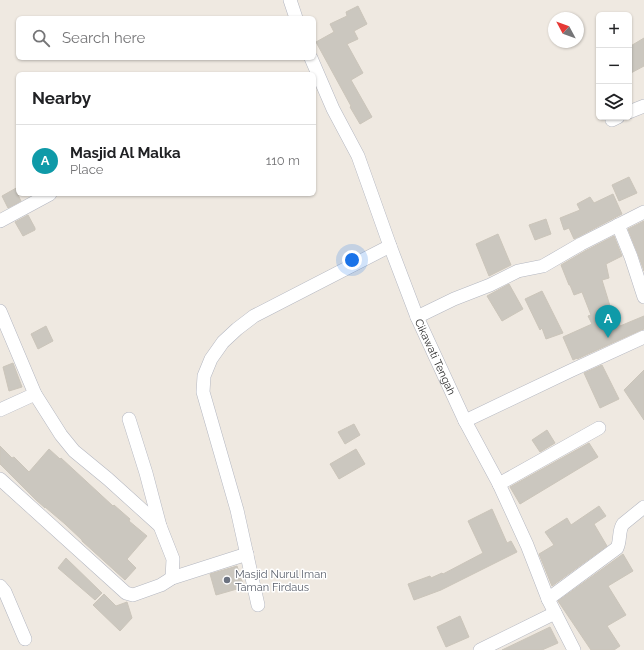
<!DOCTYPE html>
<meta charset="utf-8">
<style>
:root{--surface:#fff;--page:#f2f2f2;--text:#202124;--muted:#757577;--line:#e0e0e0;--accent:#0b8043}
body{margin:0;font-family:Raleway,sans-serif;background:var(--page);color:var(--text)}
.controls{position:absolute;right:12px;top:12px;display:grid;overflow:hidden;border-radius:6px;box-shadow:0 1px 3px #0004}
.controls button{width:36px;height:36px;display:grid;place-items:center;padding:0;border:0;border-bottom:1px solid var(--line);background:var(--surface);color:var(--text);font:20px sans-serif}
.compass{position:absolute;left:548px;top:12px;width:36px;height:36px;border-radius:50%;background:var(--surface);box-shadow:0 1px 3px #0004;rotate:311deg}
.you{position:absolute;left:352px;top:260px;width:14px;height:14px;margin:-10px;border:3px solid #fff;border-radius:50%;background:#1a73e8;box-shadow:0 0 0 6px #1a73e833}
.badge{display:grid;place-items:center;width:26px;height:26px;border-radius:50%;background:var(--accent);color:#fff;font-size:13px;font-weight:700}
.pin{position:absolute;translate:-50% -33px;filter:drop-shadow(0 1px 2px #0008)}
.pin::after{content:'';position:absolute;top:21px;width:14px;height:12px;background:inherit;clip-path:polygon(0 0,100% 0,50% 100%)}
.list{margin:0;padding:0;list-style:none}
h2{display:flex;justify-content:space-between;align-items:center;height:52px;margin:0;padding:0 16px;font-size:17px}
h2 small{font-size:13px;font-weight:400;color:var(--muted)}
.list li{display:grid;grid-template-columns:26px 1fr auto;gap:12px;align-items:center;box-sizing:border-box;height:72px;padding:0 16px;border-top:1px solid var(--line)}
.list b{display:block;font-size:15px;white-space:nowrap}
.list p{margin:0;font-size:13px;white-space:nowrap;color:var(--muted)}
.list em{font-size:13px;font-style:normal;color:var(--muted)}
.icon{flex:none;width:22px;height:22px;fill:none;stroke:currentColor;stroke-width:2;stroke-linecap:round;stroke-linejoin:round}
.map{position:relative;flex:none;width:644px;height:650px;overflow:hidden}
.search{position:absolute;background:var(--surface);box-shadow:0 1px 3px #0004;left:16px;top:16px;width:300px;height:44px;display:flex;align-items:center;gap:10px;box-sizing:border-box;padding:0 14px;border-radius:6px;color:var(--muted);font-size:15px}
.panel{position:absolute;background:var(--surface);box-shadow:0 1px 3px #0004;left:16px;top:72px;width:300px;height:124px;border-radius:6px}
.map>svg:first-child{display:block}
</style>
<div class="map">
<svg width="644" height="650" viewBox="0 0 644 650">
<rect width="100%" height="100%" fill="#efe9e1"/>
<path fill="#cbc7bf" stroke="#cbc5ba" d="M358,6L367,24L354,31L358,39L347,44L363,73L351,80L372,117L360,124L350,107L351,106L316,42L334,32L330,24L347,16L346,12Z
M644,38V66L629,74V47Z
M629,177L637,193L619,201L612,185Z
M18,187V195L21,201L8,208L2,196Z
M613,194L622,214L574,239L569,228L564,230L560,218L580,210L577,204L590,197L594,203Z
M28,215L35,228V230L23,236L15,222Z
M546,219L551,234L535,240L529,225Z
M644,221V271L638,254L628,229Z
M498,234L511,265L489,276L476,244Z
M614,236L622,256L606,264L609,278L602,280L610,306H612L620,326L644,316V329L641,330L577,359V358L573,360L563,337L592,324L588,316L591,315L582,292L574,295L570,285H569L561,265L585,251Z
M509,284L523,309L502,321L487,296Z
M542,291L563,333L546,339L542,328L540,330L525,299Z
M46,326L53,341L38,349L31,334Z
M13,363L22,387L9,391L3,367Z
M602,365L619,399L600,408L584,373Z
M644,370V420L624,390Z
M354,424L360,435L345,444L338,432Z
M547,430L555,443L540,452L532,440Z
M589,443L598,457L520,504L510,487Z
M0,446L12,458L14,457L29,472L49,449L60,459L61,458L113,506L114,505L130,519L129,521L147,536L127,559L136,568L125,580L82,541V540L65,524L45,507V508L36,500L0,464Z
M356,449L365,464L339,479L330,464Z
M599,506L606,516L594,524L607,546L552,586L539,554L554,545L545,532L567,518L571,525Z
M492,509L507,543L511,541L517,552L441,590L414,600L408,584L430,576L431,578L442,573L443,574L483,553L468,521Z
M623,554L633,571L608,586L626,615L607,626L620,646L614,650H591L558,601Z
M66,558L102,593L95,600L58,568Z
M237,566L244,587L216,595L210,574Z
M104,594L116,606L127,602L132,618L120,631L93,605Z
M460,616L469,637L446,647L437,627Z
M550,627L558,643L542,650H502Z"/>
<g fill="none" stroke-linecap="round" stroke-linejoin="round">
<defs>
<g id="street">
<path d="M290,0L296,18"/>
<path id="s1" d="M311,58L333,109L358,156L390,246L417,317L465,421L499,484L527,545L548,599L574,650"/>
<path d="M629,112L644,106"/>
<path d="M612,120L618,117"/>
<path d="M0,221L50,194"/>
<path d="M618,225L631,257L644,297"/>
<path d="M0,311L35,394L61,435L74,451L108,479L160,526L173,559L172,578"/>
<path d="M417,317L454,299L490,285L518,271L543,266L581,244L644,212"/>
<path d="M0,410L35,394"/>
<path d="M129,419L146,473L160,526"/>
<path d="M465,421L570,371L644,337"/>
<path d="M0,479L126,593L133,595L161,585L172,578L247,554"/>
<path d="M499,484L599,428"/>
<path d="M0,586L5,592L25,639"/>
<path d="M548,599L617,548C621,540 618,531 623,524L644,507"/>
<path d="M258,605L237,510L203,392L204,376L211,359L223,342L237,329L254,316L390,246"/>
<path d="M480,650L555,613"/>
</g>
</defs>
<use href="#street" stroke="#b4b7c1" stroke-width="14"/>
<use href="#street" stroke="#fff" stroke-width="13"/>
</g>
<circle fill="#6b7280" stroke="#fff" stroke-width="1.5" cx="227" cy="580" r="4"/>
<g text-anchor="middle" stroke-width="3" stroke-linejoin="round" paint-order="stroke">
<g font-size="11" fill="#2e2e2e" stroke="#fff">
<text dy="4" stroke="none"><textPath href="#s1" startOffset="324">Cikawati Tengah</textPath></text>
</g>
<g font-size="11" fill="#5b616d" stroke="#fff" text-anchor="start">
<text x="235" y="578">Masjid Nurul Iman<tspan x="235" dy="13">Taman Firdaus</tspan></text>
</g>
</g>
</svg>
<div class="controls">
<button>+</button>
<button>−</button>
<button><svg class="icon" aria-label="layers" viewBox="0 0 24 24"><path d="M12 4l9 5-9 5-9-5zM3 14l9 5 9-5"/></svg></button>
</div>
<svg class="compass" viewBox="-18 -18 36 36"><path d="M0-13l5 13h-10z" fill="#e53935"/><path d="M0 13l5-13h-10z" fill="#757577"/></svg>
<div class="you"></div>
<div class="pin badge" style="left:608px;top:338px;background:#0f9aa8">A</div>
<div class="search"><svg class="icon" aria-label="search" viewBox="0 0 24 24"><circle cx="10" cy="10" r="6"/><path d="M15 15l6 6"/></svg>Search here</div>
<section class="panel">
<h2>Nearby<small></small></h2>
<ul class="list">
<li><span class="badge" style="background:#0f9aa8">A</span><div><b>Masjid Al Malka</b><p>Place</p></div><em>110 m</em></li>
</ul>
</section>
</div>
